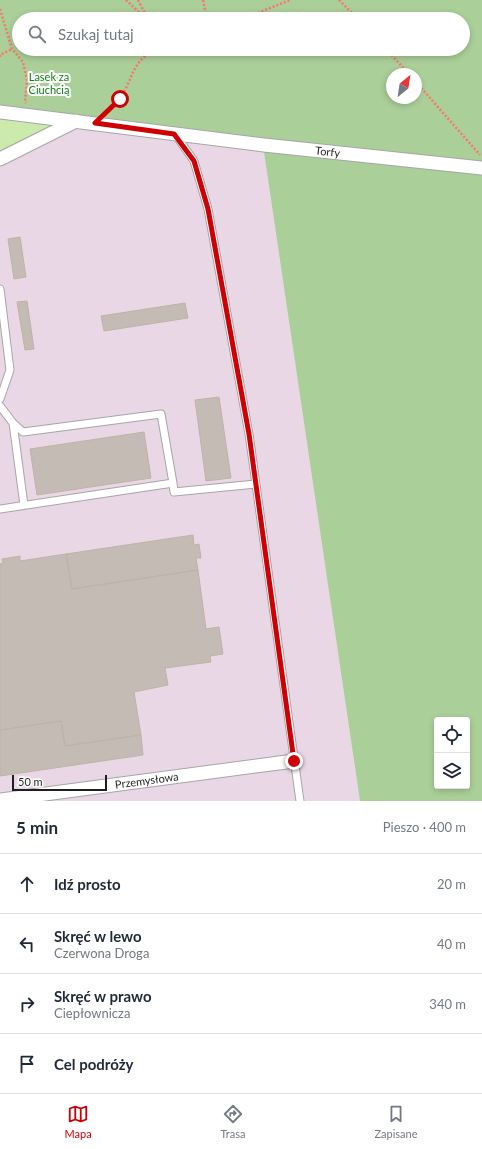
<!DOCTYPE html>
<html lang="pl">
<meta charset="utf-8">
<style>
:root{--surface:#fff;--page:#f2f2f3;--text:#1f2937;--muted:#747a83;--line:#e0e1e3;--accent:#ce0005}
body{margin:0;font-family:Lato,sans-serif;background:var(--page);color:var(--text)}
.controls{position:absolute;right:12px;bottom:12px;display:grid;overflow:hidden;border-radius:4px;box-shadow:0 2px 6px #0003}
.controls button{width:36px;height:36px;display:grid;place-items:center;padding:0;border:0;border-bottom:1px solid var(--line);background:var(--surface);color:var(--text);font:20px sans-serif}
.compass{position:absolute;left:386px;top:68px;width:36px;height:36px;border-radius:50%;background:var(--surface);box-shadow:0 2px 6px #0003;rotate:30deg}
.scale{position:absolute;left:12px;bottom:10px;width:95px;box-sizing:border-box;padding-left:4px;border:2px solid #1f1f1f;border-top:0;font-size:11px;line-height:14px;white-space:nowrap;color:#1f1f1f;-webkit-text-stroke:3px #fff;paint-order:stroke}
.stop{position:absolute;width:12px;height:12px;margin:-9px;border:3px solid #ce0005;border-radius:50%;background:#fff}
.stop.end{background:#ce0005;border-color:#fff;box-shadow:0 1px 4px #0008}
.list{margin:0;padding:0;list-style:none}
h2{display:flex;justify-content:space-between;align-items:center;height:52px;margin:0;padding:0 16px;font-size:17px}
h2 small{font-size:13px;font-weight:400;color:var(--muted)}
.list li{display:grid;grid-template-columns:26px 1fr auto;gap:12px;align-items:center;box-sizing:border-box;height:60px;padding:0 16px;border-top:1px solid var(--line)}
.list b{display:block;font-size:15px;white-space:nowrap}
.list p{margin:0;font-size:13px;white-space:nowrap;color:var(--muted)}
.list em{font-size:13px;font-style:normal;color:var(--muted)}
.icon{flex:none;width:22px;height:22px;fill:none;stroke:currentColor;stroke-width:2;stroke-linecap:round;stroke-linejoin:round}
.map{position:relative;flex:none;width:482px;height:801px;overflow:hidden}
.search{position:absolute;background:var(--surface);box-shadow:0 2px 6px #0003;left:12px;right:12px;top:12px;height:44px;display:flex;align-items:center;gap:10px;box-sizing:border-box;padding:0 14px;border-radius:22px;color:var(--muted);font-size:15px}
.sheet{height:292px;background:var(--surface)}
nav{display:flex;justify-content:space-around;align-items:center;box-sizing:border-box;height:56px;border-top:1px solid var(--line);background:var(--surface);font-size:11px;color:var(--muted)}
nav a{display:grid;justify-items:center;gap:2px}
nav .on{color:var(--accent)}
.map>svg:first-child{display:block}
</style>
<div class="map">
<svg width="482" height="801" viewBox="0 0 482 801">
<rect width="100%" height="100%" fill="#f0ece5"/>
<path fill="#e9d7e6" d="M76,121L264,145L360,801H0V159Z"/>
<path fill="#cbeaab" d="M0,112L76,121L0,159Z"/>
<path fill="#abcf99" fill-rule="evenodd" d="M0,0H482V801H360L263,145L0,112ZM19,19H463V49H19ZM392,74H416V98H392ZM437,720H467V786H437Z"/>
<path fill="#c4bbb4" stroke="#c1b2a7" d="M20,237L26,277L14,279L8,239Z
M27,301L34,349L25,350L17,302Z
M185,303L188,318L104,331L101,316Z
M219,397L231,478L206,481L195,400Z
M144,432L151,478L37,495L30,449Z
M193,535L194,545L199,544L201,558H196L198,570L72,589L66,554Z
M66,554L72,589L198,570L206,629L219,627L223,654L210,656L211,662L165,668L168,685L134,692L141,735L65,746L61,721L0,730V564L3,563L2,559L20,556V561Z
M61,721L65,746L141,735L143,755L0,776V730Z"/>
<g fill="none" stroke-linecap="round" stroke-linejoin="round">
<defs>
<path id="lane" d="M175,134L194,161L208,209L249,434L300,801
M0,289L10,370L0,399
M0,406L13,423L23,432L161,414L173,483L0,509
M13,423L24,505
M173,483L174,492L256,484"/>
<g id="street">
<path id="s1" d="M0,112L264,145L482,168"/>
<path d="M0,159L76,121"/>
<path id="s2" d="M0,800L294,761"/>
</g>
</defs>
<use href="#lane" stroke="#a6a6a6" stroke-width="9"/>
<use href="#street" stroke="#a6a6a6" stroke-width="15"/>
<path stroke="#fa766b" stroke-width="2.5" stroke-dasharray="2 2" stroke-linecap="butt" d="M126,0L146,19
M138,0L148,19
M203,0L207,19
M339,0L358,19
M0,9L12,49L23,62L27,80L25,102L26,103
M243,19L290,0
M386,49L409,74
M0,57V55L12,49
M416,82L480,155
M106,113C110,109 116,104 119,99C134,80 130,62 156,49"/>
<use href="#lane" stroke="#fff" stroke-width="7"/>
<use href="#street" stroke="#fff" stroke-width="13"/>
</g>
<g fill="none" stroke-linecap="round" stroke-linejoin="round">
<path stroke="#ce0005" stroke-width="5" d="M120,99L95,123L174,134L194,161L208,209L249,434L294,761"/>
</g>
<g text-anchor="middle" stroke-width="4" stroke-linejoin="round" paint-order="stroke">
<g font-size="11" fill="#0b7f12" stroke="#fff">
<text x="49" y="81">Lasek za<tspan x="49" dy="13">Ciuchcią</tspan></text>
</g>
<g font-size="11" fill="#1f1f1f" stroke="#fff">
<text dy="4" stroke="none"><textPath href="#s1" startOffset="330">Torfy</textPath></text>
<text dy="4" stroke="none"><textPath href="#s2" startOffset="148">Przemysłowa</textPath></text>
</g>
</g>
</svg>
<div class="controls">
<button><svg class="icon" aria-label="locate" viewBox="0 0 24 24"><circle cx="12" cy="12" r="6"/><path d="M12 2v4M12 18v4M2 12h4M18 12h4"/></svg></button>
<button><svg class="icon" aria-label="layers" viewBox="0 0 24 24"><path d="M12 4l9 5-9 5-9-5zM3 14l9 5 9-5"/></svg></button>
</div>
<svg class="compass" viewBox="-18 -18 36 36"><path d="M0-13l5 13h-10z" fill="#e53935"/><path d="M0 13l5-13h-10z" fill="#747a83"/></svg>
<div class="scale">50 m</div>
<div class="stop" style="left:120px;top:99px"></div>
<div class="stop end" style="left:294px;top:761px"></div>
<div class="search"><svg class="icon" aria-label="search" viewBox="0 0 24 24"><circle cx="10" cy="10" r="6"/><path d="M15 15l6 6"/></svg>Szukaj tutaj</div>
</div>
<section class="sheet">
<h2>5 min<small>Pieszo · 400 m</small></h2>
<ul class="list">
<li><svg class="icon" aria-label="ahead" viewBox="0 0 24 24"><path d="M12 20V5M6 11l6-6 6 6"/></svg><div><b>Idź prosto</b></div><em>20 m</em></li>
<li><svg class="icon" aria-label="left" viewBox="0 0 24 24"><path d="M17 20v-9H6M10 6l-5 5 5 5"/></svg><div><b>Skręć w lewo</b><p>Czerwona Droga</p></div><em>40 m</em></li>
<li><svg class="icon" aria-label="right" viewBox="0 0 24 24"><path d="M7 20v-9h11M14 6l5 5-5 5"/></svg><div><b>Skręć w prawo</b><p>Ciepłownicza</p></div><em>340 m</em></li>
<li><svg class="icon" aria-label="arrive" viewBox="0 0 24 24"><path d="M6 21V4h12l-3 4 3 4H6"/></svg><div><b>Cel podróży</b></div></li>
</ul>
</section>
<nav>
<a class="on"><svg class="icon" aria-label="map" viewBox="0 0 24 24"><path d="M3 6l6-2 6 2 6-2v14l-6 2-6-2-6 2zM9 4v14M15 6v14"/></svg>Mapa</a>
<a><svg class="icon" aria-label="directions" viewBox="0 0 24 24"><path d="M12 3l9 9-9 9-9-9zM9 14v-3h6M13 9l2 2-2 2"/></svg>Trasa</a>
<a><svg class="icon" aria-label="saved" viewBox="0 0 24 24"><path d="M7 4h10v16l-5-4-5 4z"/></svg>Zapisane</a>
</nav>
